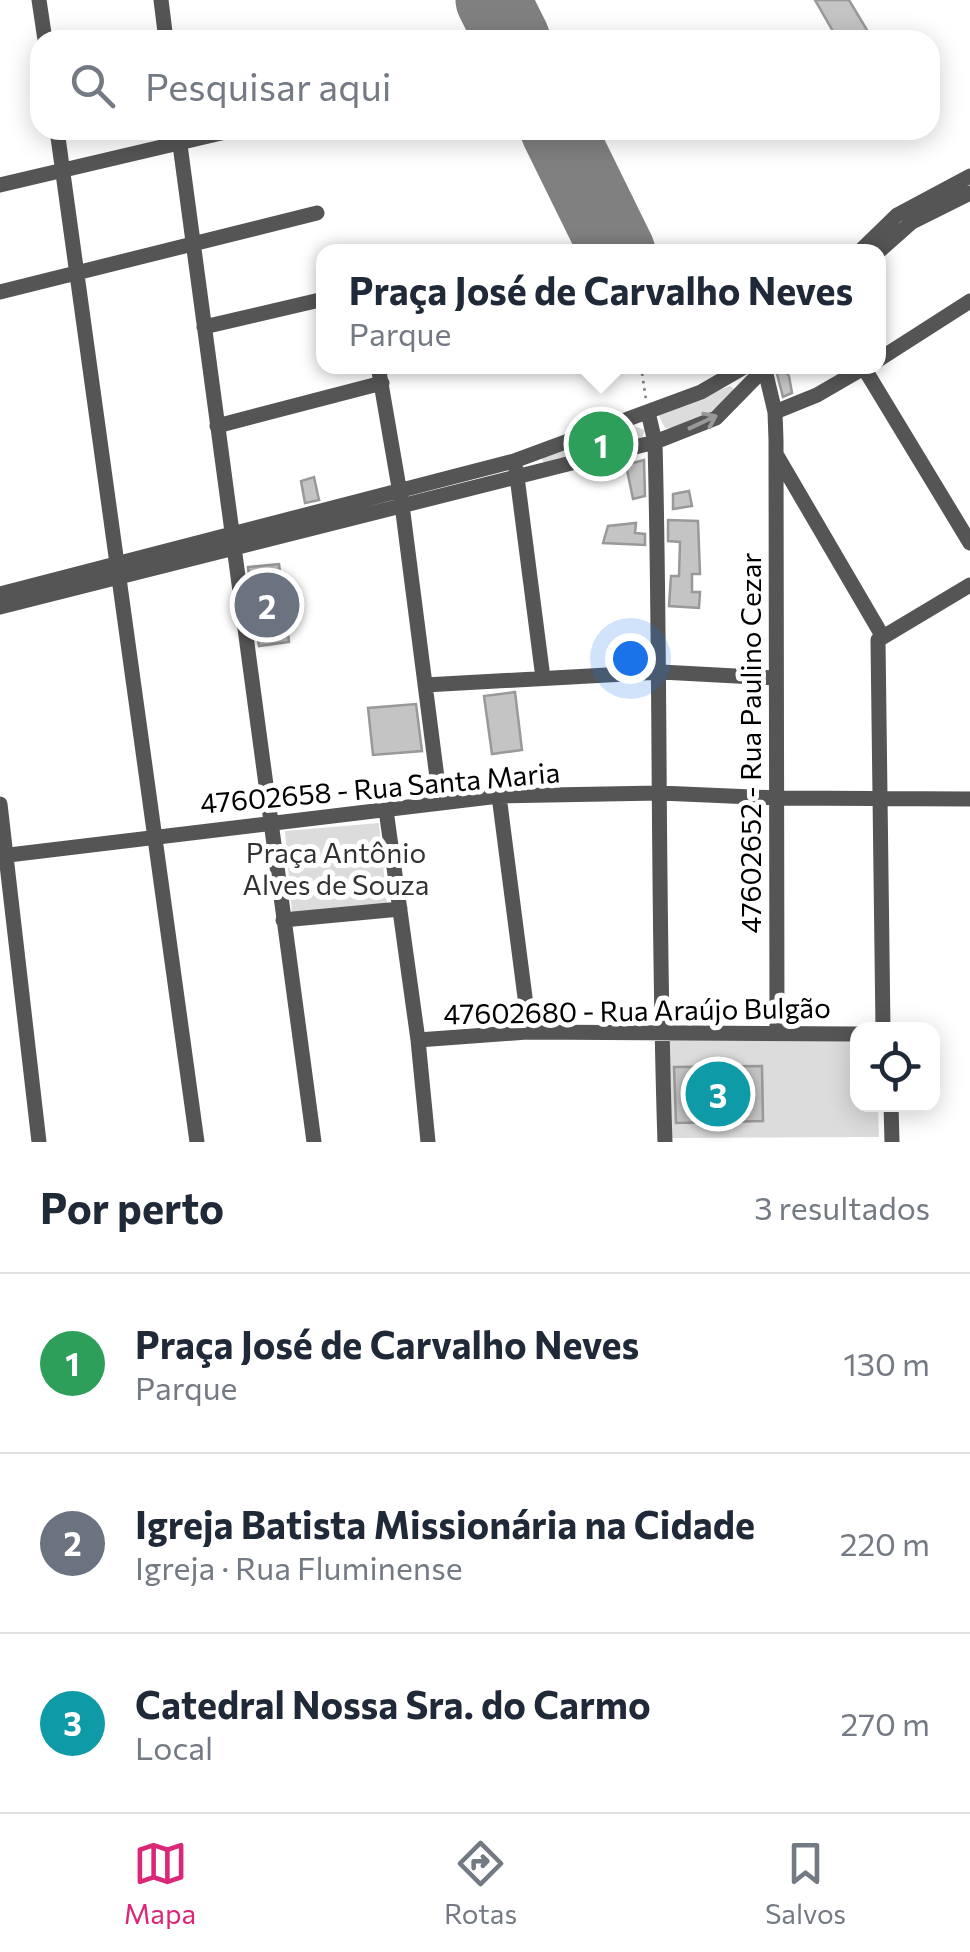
<!DOCTYPE html>
<html lang="pt">
<meta charset="utf-8">
<style>
:root{--surface:#fff;--page:#f2f2f3;--text:#1f2937;--muted:#747a83;--line:#e0e1e3;--accent:#db2777}
body{margin:0;font-family:Commissioner,sans-serif;background:var(--page);color:var(--text)}
.controls{position:absolute;right:30px;bottom:30px;display:grid;overflow:hidden;border-radius:20px;box-shadow:0 5px 25px #0003}
.controls button{width:90px;height:90px;display:grid;place-items:center;padding:0;border:0;border-bottom:2px solid var(--line);background:var(--surface);color:var(--text);font:50px sans-serif}
.you{position:absolute;left:630px;top:658px;width:35px;height:35px;margin:-25px;border:8px solid #fff;border-radius:50%;background:#1a73e8;box-shadow:0 0 0 15px #1a73e833}
.badge{display:grid;place-items:center;width:65px;height:65px;border-radius:50%;background:var(--accent);color:#fff;font-size:32px;font-weight:700}
.pin{position:absolute;translate:-50% -50%;border:5px solid #fff;box-shadow:0 2px 10px #0006}
.popup{position:absolute;left:316px;top:244px;width:570px;height:130px;box-sizing:border-box;display:grid;place-content:center;border-radius:20px;background:var(--surface);filter:drop-shadow(0 2px 8px #0005);font-size:32px;white-space:nowrap;color:var(--muted)}
.popup b{font-size:38px;color:var(--text)}
.popup::after{content:'';position:absolute;left:50%;top:100%;margin-left:-20px;border:20px solid transparent;border-top-color:var(--surface)}
.list{margin:0;padding:0;list-style:none}
h2{display:flex;justify-content:space-between;align-items:center;height:130px;margin:0;padding:0 40px;font-size:42px}
h2 small{font-size:32px;font-weight:400;color:var(--muted)}
.list li{display:grid;grid-template-columns:65px 1fr auto;gap:30px;align-items:center;box-sizing:border-box;height:180px;padding:0 40px;border-top:2px solid var(--line)}
.list b{display:block;font-size:38px;white-space:nowrap}
.list p{margin:0;font-size:32px;white-space:nowrap;color:var(--muted)}
.list em{font-size:32px;font-style:normal;color:var(--muted)}
.icon{flex:none;width:55px;height:55px;fill:none;stroke:currentColor;stroke-width:2;stroke-linecap:round;stroke-linejoin:round}
.map{position:relative;flex:none;width:970px;height:1142px;overflow:hidden}
.search{position:absolute;background:var(--surface);box-shadow:0 5px 25px #0003;left:30px;right:30px;top:30px;height:110px;display:flex;align-items:center;gap:25px;box-sizing:border-box;padding:0 35px;border-radius:30px;color:var(--muted);font-size:38px}
.sheet{height:670px;background:var(--surface)}
nav{display:flex;justify-content:space-around;align-items:center;box-sizing:border-box;height:140px;border-top:2px solid var(--line);background:var(--surface);font-size:28px;color:var(--muted)}
nav a{display:grid;justify-items:center;gap:5px}
nav .on{color:var(--accent)}
.map>svg:first-child{display:block}
</style>
<div class="map">
<svg width="970" height="1142" viewBox="0 0 970 1142">
<rect width="100%" height="100%" fill="#fff"/>
<path fill="#dcdcdc" d="M730,386L736,390C716,409 694,428 665,428L659,416L668,409Z
M627,424L645,430L642,439L545,463L542,460L543,455Z
M379,823L387,906L292,914L285,831Z
M670,1037H857L858,1104L878,1105L879,1137L670,1138Z"/>
<g fill="none" stroke-linecap="round" stroke-linejoin="round">
<path stroke="#808080" stroke-width="75" d="M493,0L513,40
M558,130L618,252"/>
</g>
<path fill="#c4c4c4" stroke="#999" stroke-width="2.5" d="M815,0H849L873,40H838Z
M783,369L789,376L792,393L783,397L777,374Z
M644,460L645,496L633,499L626,465Z
M314,477L319,500L305,503L301,481Z
M689,491L692,506L673,509V494Z
M668,520L698,521L700,574H692V592H700L699,608L669,606L671,576H679L680,542L668,541Z
M636,523L635,533L645,534V545L603,543L608,526Z
M279,564L289,642L259,646L248,567Z
M515,692L522,750L492,754L484,696Z
M416,704L422,751L373,755L368,708Z
M762,1066L763,1121L676,1123L674,1067Z"/>
<g fill="none" stroke-linecap="round" stroke-linejoin="round">
<path stroke="#777" stroke-width="2.5" stroke-dasharray="2.5 5" stroke-linecap="butt" d="M641,366L646,400"/>
<path stroke="#555" stroke-width="15" d="M39,0L45,40
M161,0L166,40
M57,130L197,1142
M178,130L314,1142
M0,185L234,130
M859,252L897,215L970,176
M878,252L912,222L970,193
M0,292L317,213
M204,327L324,299
M878,360L970,301
M378,366L402,505L440,801
M764,366L775,412L776,440L777,1033
M864,368L970,543
M648,412L655,442C661,676 657,909 665,1142
M775,412L817,395L867,366
M217,426L382,383
M776,454L883,637
M516,469L543,678
M0,594L514,461L701,392L746,366
M0,607L655,442L716,418L767,366
M425,685L661,672L775,678
M499,796L526,1005L527,1032
M0,804L39,1142
M386,810L418,1040L428,1142
M0,856L499,796L660,793L777,798L970,799
M283,920L400,909
M883,1030L878,640L970,585
M418,1040L527,1032L858,1034
M891,1104L892,1142"/>
</g>
<defs><path id="oneway-shaft" d="M-6 0H5M1.5-3L5.5 0L1.5 3" fill="none" stroke-width="1.6" stroke-linecap="round" stroke-linejoin="round" transform="scale(2.5)"/></defs>
<use stroke="#999" href="#oneway-shaft" transform="translate(703 422) rotate(-25)"/>
<g text-anchor="middle" stroke-width="10" stroke-linejoin="round" paint-order="stroke">
<g font-size="28" fill="#000" stroke="#fff">
<text transform="translate(751 743) rotate(-90)" y="10">47602652 - Rua Paulino Cezar</text>
<text transform="translate(380 788) rotate(-5)" y="10">47602658 - Rua Santa Maria</text>
<text transform="translate(637 1011) rotate(-1)" y="10">47602680 - Rua Araújo Bulgão</text>
</g>
<g font-size="28" fill="#333" stroke="#fff">
<text x="336" y="863">Praça Antônio<tspan x="336" dy="32">Alves de Souza</tspan></text>
</g>
</g>
</svg>
<div class="controls">
<button><svg class="icon" aria-label="locate" viewBox="0 0 24 24"><circle cx="12" cy="12" r="6"/><path d="M12 2v4M12 18v4M2 12h4M18 12h4"/></svg></button>
</div>
<div class="you"></div>
<div class="pin badge" style="left:601px;top:444px;background:#2e9e5b">1</div>
<div class="popup"><b>Praça José de Carvalho Neves</b>Parque</div>
<div class="pin badge" style="left:267px;top:605px;background:#6b7280">2</div>
<div class="pin badge" style="left:718px;top:1094px;background:#0f9aa8">3</div>
<div class="search"><svg class="icon" aria-label="search" viewBox="0 0 24 24"><circle cx="10" cy="10" r="6"/><path d="M15 15l6 6"/></svg>Pesquisar aqui</div>
</div>
<section class="sheet">
<h2>Por perto<small>3 resultados</small></h2>
<ul class="list">
<li><span class="badge" style="background:#2e9e5b">1</span><div><b>Praça José de Carvalho Neves</b><p>Parque</p></div><em>130 m</em></li>
<li><span class="badge" style="background:#6b7280">2</span><div><b>Igreja Batista Missionária na Cidade</b><p>Igreja · Rua Fluminense</p></div><em>220 m</em></li>
<li><span class="badge" style="background:#0f9aa8">3</span><div><b>Catedral Nossa Sra. do Carmo</b><p>Local</p></div><em>270 m</em></li>
</ul>
</section>
<nav>
<a class="on"><svg class="icon" aria-label="map" viewBox="0 0 24 24"><path d="M3 6l6-2 6 2 6-2v14l-6 2-6-2-6 2zM9 4v14M15 6v14"/></svg>Mapa</a>
<a><svg class="icon" aria-label="directions" viewBox="0 0 24 24"><path d="M12 3l9 9-9 9-9-9zM9 14v-3h6M13 9l2 2-2 2"/></svg>Rotas</a>
<a><svg class="icon" aria-label="saved" viewBox="0 0 24 24"><path d="M7 4h10v16l-5-4-5 4z"/></svg>Salvos</a>
</nav>
